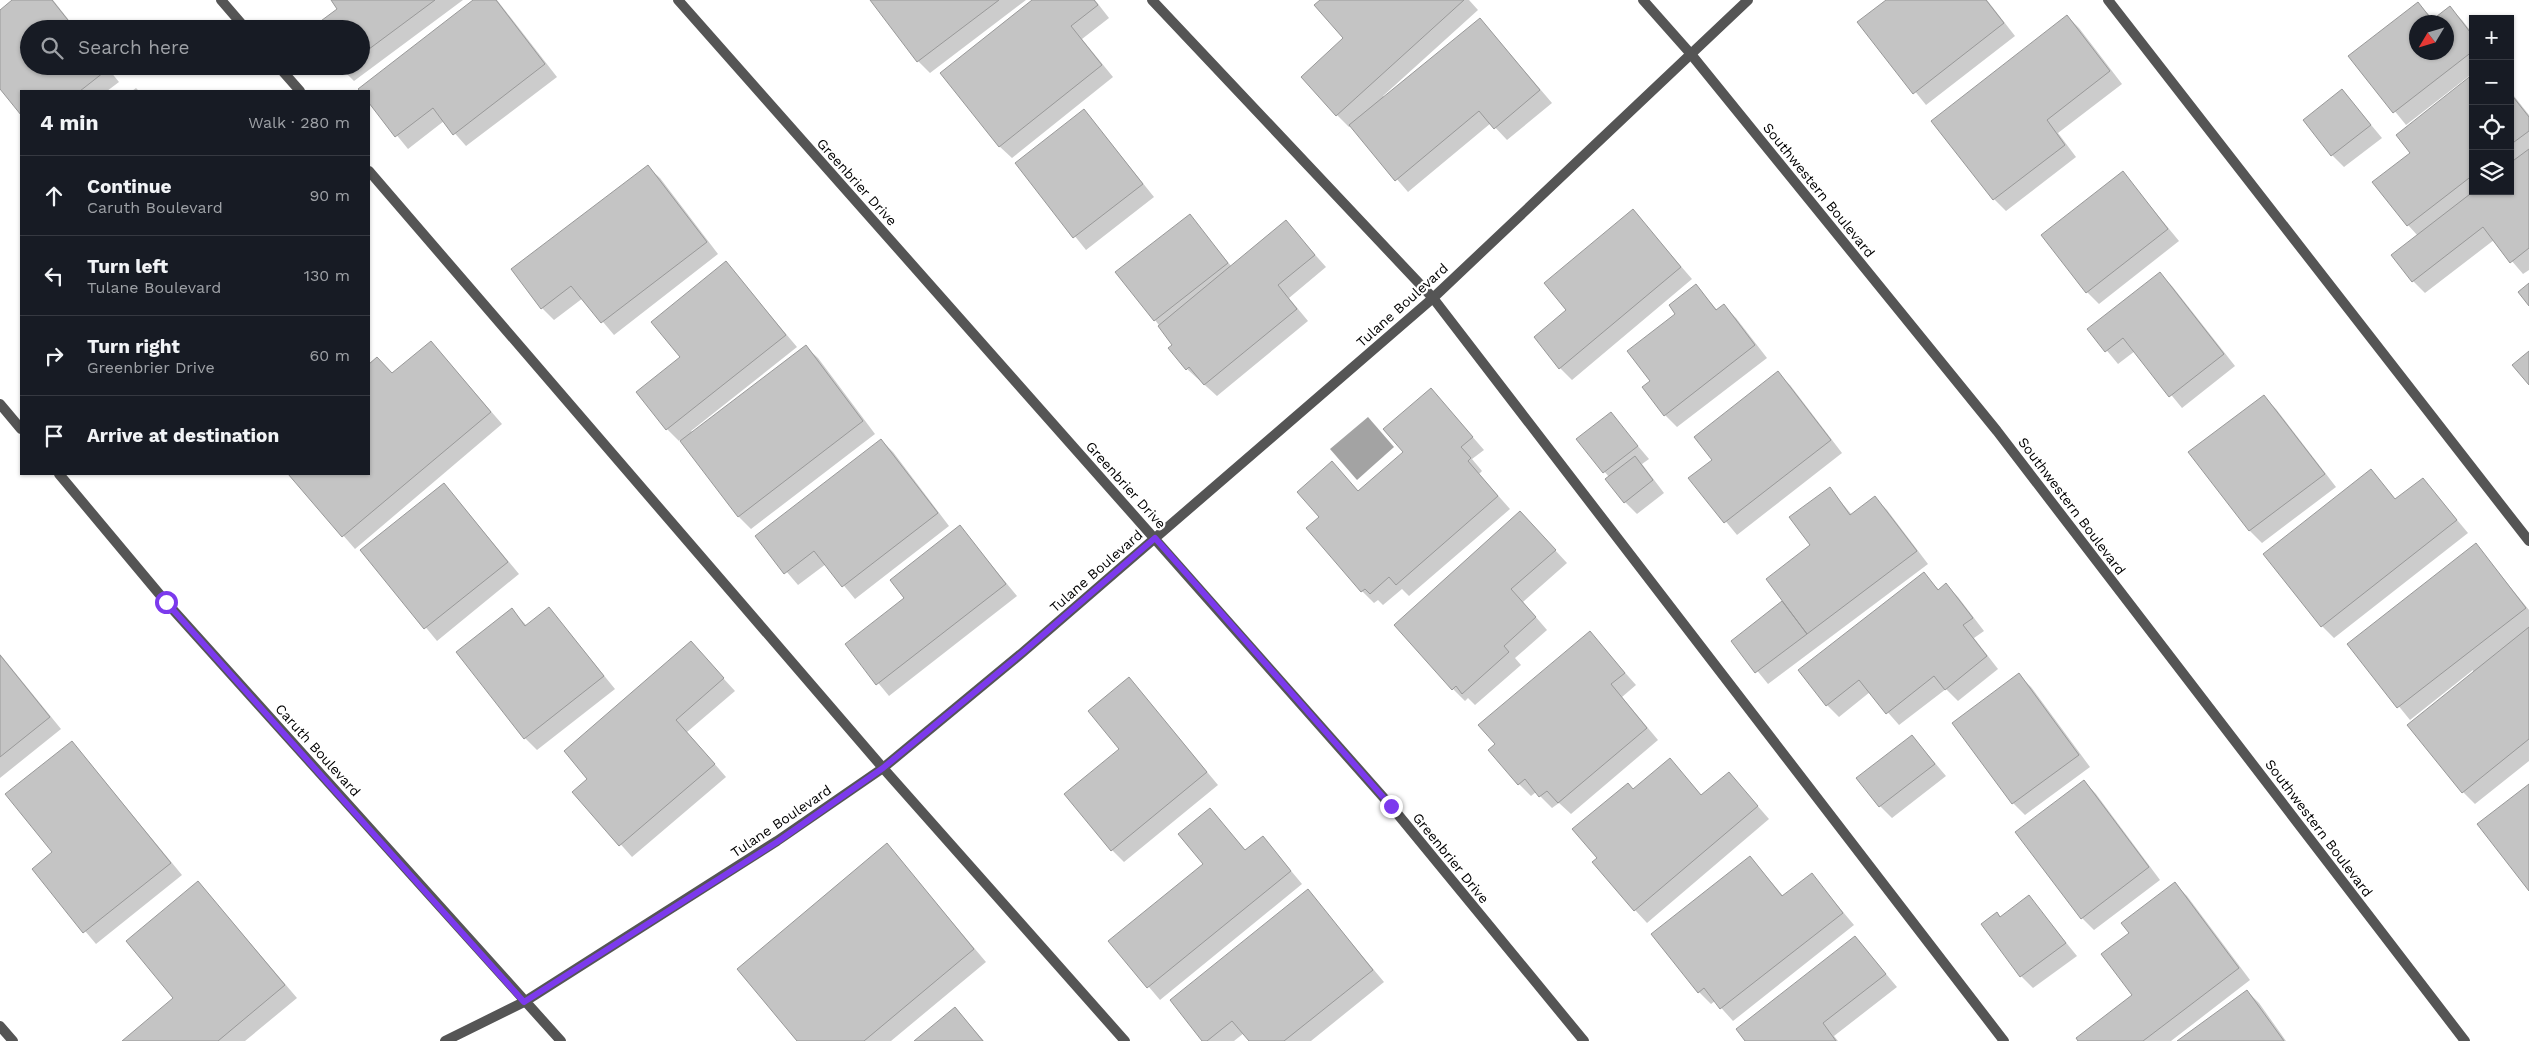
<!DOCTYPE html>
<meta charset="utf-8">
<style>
:root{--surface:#171b24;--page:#242831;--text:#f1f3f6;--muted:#9ea1a6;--line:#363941}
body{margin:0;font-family:"Work Sans",sans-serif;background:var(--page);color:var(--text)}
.controls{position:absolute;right:15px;top:15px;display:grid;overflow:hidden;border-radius:0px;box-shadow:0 1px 4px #0004}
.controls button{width:45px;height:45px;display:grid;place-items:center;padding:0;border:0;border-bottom:1px solid var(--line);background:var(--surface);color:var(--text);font:25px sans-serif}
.compass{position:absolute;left:2409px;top:15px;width:45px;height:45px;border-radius:50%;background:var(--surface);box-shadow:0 1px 4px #0004;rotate:232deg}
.stop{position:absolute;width:15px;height:15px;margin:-11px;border:4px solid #7c3aed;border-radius:50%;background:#fff}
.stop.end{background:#7c3aed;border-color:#fff;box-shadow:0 1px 5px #0008}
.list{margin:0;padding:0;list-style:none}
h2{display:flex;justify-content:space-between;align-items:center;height:65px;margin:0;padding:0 20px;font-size:21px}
h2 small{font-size:16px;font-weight:400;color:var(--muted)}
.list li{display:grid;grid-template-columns:32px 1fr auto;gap:15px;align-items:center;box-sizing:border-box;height:80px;padding:0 20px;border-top:1px solid var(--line)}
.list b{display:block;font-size:19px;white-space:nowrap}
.list p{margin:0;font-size:16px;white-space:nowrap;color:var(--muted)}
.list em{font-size:16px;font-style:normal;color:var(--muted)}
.icon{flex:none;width:28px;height:28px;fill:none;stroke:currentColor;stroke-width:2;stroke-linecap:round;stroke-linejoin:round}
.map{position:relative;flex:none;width:2529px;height:1041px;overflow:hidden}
.search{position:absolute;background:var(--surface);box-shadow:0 1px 4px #0004;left:20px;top:20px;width:350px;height:55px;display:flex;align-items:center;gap:12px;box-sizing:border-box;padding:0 18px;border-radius:28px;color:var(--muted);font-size:19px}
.panel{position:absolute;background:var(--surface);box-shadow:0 1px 4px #0004;left:20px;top:90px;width:350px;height:385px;border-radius:0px}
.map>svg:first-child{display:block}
</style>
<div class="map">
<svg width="2529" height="1041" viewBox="0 0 2529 1041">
<rect width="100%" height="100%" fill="#fff"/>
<path fill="#a3a3a3" d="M1368,417L1394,447L1357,480L1330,449Z"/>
<path fill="#0003" fill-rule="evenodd" d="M14,0H53L76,29H29V66H106L119,82L107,91H21V113L0,87V12Z
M332,0H463L354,81L339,66H361V29L339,10Z
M475,0H497L557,77L466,146L444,121L408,149L369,101V91L360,89Z
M871,0H1026L930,73L918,61Z
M1034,0H1095L1109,18L1082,39L1113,77L1012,158L999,146Z
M1321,0H1469L1478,10L1383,96L1385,98L1480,19L1552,103L1507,140L1491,123L1408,192L1351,126L1349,127L1337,115L1345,39Z
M1888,0H1987L2015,36L1926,105L1859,22Z
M2418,3L2434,20L2450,8L2462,20L2473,34V73L2406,125L2350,56ZM2416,22H2446V52H2416Z
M2067,16L2079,28L2122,84L2058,133L2076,157L2006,211L1994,199Z
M2473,76V191H2510V91L2529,115V270L2523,274L2494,240L2425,293L2413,281L2418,236L2408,225L2412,153Z
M136,88L139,91H132Z
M2342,90L2382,138L2344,167L2332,155Z
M1084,110L1154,197L1086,250L1016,163Z
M647,166L660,178L718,254L614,335L583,298L554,320L542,308Z
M2123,173L2179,241L2099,304L2087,292Z
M1633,211L1692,279L1572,380L1560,368L1568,311Z
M1189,216L1232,267L1286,222L1326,267L1289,298L1308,321L1217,396L1187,369L1174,345L1155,320Z
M726,263L797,347L691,431L693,433L805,346L818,358L875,434L751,529L739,517L680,440L679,441L667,429L681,358Z
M2160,274L2172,286L2235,366L2182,408L2135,351L2118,364L2089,329Z
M1696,286L1718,311L1724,306L1736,318L1767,358L1677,427L1665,415L1652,381L1677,314Z
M431,342L502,424L355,549L290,474H369V365L377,358L393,374Z
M1777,373L1790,385L1842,453L1737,535L1690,478L1713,460Z
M1431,389L1484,450L1472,459L1482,471L1479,474L1510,509L1409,596L1402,589L1383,605L1378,600L1374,603L1362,591L1321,518L1332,463L1359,492L1405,452Z
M2264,397L2276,409L2336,487L2262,543L2250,531L2190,453Z
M1611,414L1649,459L1642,464L1664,493L1637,514L1625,502L1609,477L1578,440Z
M881,440L893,452L949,526L855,599L826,564L798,585L756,536Z
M2370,471L2396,500L2423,479L2468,533L2334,638L2322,626Z
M444,484L519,574L437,641L362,550Z
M1830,489L1852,515L1875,498L1887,510L1928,564L1768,684L1733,641L1784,602L1812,545Z
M1532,525L1567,563L1523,602L1547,630L1515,658L1521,665L1475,705L1468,698L1465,701L1453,689L1395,625Z
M960,527L1017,596L889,696L847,645L906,598Z
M2476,545L2529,610V761L2475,804L2463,792L2473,670L2410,720L2349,645Z
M1923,573L1939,590L1946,585L1958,597L1984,631L1974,638L1998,669L1958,701L1946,689L1899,725L1870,692L1839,717L1827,705Z
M549,608L615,689L537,750L525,738L512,610L527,626Z
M1589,632L1636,685L1622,697L1658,740L1571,814L1559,803L1552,808L1536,792L1531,796L1519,784L1496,744Z
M691,643L735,691L687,732L726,777L632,857L574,792L589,779Z
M0,654L61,729L0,778Z
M2019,675L2031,687L2090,767L2025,815L2013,803Z
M1129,678L1218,785L1124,862L1112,850Z
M1912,736L1946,776L1892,818L1880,806Z
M72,742L182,875L96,944L33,869L54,852Z
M1670,760L1702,796L1729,773L1769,819L1647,923L1635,910L1598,859L1633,790Z
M2084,781L2096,794L2160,880L2094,930L2082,918Z
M1210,810L1246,851L1263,837L1302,884L1160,1000L1110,941L1205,864Z
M887,845L986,962L891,1041H799Z
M1750,857L1784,897L1812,875L1854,925L1733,1021L1715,1001L1711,1004L1699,992Z
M198,882L297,998L245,1041H124L175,998Z
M2175,884L2187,896L2250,980L2171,1041H2080L2134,995L2130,933Z
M1308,891L1384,982L1311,1041H1250L1244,1033L1234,1041H1204Z
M2029,897L2077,956L2033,988L2021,976L1982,924L1997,913L2002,918Z
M1855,937L1897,987L1834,1036L1838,1041H1747Z
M2247,991L2259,1003L2286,1041H2179Z
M955,1008L984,1041H916Z"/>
<path fill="#c4c4c4" stroke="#999" fill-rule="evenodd" d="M12,0H52L75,29H29V66H105L108,69L80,91H21V115L0,89V10Z
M331,0H435L361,55V29H310L337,9Z
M473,0H496L545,64L453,135L433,108L395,137L369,103V91H360L358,89Z
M870,0H999L917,62Z
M1032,0H1094L1098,5L1071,26L1102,65L999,147L940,73Z
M1320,0H1464L1336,116L1301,77L1343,38L1314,5Z
M1886,0H1986L2004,23L1913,94L1857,22Z
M2418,2L2432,20L2450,6L2473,36V51L2393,113L2348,56ZM2416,22H2446V52H2416Z
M2067,15L2110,71L2047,120L2065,145L1993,200L1931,121Z
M1480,18L1540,90L1494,129L1479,111L1395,181L1349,125Z
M2473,74V175L2407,226L2372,182L2410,153L2396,135Z
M2342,89L2371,125L2331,156L2303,120Z
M2510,93L2529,117V131L2510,145Z
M1084,109L1143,184L1073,238L1015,163Z
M2529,149V248L2510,263L2483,227L2412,282L2391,255L2474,191H2510V163Z
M648,165L707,242L601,323L571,286L541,309L511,269Z
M2123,171L2168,229L2086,293L2041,235Z
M1633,209L1681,267L1559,369L1534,337L1566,310L1544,283Z
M1190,214L1228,263L1154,321L1115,272Z
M1286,220L1315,255L1278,285L1297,309L1204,385L1189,367L1186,370L1168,348L1172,345L1158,326Z
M726,261L786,335L666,430L636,392L680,357L651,322Z
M2160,272L2224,354L2169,397L2123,338L2105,352L2087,329Z
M2529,283V306L2518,292Z
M1696,284L1716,310L1724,304L1755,345L1664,416L1642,387L1650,381L1627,351L1675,314L1669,305Z
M431,341L491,412L342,537L288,474H369V364L377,357L392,373Z
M806,345L863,421L738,517L680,441Z
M2529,351V385L2512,365Z
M1778,371L1831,440L1724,523L1688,478L1712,460L1694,437Z
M1431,388L1473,437L1461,447L1471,458L1468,461L1498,496L1396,585L1389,577L1370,594L1365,589L1361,592L1306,528L1319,517L1297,492L1332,461L1358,491L1403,452L1383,429Z
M2264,395L2325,474L2249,531L2188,452Z
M1611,412L1638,446L1603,473L1576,439Z
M881,439L938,513L842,587L814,551L784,574L755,536Z
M1635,456L1653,480L1624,503L1605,479Z
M2371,469L2395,499L2423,478L2457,520L2321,627L2263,554Z
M444,483L508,562L424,629L360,550Z
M1830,487L1850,515L1875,496L1917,551L1807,634L1766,579L1810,545L1789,517Z
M1520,511L1556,550L1511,589L1536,617L1504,646L1509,652L1462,694L1456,686L1452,690L1394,625Z
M960,525L1006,584L876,685L845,644L904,598L890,580Z
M2476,543L2526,608L2397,708L2347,644Z
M1924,572L1938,590L1946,583L1973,618L1963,625L1987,656L1945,690L1934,676L1886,714L1859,680L1826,706L1798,670Z
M1782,601L1807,634L1755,673L1731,641Z
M549,607L604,676L524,739L456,652L512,608L525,626Z
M2529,627V739L2462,793L2407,725Z
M1590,631L1625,673L1611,684L1647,728L1558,803L1547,791L1539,797L1525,779L1518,785L1488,750L1495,744L1478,725Z
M691,641L724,678L676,720L715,764L619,846L572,792L587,779L564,751Z
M0,655L50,717L0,757Z
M2019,673L2079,755L2012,804L1952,723Z
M1129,677L1207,772L1111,851L1064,794L1119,749L1088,711Z
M1912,735L1935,764L1879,807L1856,778Z
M72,741L171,863L83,933L32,869L52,852L5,794Z
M1670,758L1701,795L1729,772L1758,806L1634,911L1592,862L1597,858L1572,829L1628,783L1633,789Z
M2084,780L2149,867L2081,919L2015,832Z
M2529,784V891L2477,824Z
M1210,808L1245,850L1263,836L1291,871L1147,988L1108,941L1203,864L1178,834Z
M887,843L974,949L864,1041H797L737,969Z
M1750,856L1782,896L1812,873L1843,913L1720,1009L1704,988L1698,993L1651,934Z
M198,881L285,985L218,1041H122L173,998L126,941Z
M2175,882L2239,968L2143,1041H2078L2076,1038L2132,995L2101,954L2129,933L2121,923Z
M1308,889L1373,970L1284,1041H1249L1232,1021L1207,1041H1202L1170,1000Z
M2029,895L2066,943L2020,977L1981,924L1997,912L2000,917Z
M1855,936L1886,974L1823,1023L1836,1041H1745L1736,1029Z
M2247,990L2284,1041H2177Z
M955,1007L983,1041H914Z"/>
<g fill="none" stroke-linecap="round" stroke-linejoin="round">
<path stroke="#555" stroke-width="10" d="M221,0L246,29
M1152,0L1433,298L2004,1041
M2108,0L2529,541
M278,66L300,91
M369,171L883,768L1125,1041
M0,1026L13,1041"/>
<path stroke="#555" stroke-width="10" d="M678,0L1391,806L1584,1041
M0,404L21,429
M59,474L166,602L561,1041
M445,1041L524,1002L777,841L883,768L1022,653L1433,298L1748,0"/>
<path stroke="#555" stroke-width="10" d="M1643,0L1690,53L1997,431L2465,1041"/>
</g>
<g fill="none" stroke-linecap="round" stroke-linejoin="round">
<path stroke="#7c3aed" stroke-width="6" d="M166,602L524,1002L777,842L883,768L1022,653L1155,538L1391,806"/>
</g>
<g text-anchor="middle" stroke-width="4.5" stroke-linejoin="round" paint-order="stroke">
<g font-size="14" fill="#000" stroke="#fff">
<text transform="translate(857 182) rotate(48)" y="5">Greenbrier Drive</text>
<text transform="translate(1819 190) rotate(51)" y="5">Southwestern Boulevard</text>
<text transform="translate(1402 305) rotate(-42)" y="5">Tulane Boulevard</text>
<text transform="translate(1126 485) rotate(48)" y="5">Greenbrier Drive</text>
<text transform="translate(2072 506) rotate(53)" y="5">Southwestern Boulevard</text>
<text transform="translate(1096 571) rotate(-41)" y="5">Tulane Boulevard</text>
<text transform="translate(318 750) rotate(48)" y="5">Caruth Boulevard</text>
<text transform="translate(781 821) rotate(-34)" y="5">Tulane Boulevard</text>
<text transform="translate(2319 828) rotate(53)" y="5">Southwestern Boulevard</text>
<text transform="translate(1451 858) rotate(51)" y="5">Greenbrier Drive</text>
</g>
</g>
</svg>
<div class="controls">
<button>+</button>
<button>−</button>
<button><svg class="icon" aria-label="locate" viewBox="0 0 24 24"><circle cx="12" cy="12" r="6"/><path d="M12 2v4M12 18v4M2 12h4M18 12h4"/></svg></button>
<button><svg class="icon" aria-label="layers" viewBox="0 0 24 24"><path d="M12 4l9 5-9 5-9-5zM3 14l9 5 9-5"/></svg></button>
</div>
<svg class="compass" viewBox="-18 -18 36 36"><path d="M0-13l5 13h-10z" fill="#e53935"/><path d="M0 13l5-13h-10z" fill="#9ea1a6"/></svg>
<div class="stop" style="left:166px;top:602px"></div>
<div class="stop end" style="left:1391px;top:806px"></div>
<div class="search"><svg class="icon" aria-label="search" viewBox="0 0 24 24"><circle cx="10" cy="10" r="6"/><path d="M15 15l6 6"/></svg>Search here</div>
<section class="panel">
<h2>4 min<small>Walk · 280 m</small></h2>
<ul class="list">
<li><svg class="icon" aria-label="ahead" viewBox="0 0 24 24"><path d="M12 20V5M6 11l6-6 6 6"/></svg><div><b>Continue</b><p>Caruth Boulevard</p></div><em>90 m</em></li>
<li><svg class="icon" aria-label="left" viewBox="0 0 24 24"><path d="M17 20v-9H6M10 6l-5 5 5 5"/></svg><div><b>Turn left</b><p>Tulane Boulevard</p></div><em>130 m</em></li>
<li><svg class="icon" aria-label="right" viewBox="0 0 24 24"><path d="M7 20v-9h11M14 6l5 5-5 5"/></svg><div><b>Turn right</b><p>Greenbrier Drive</p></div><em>60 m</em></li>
<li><svg class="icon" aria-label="arrive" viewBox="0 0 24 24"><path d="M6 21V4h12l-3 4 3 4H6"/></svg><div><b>Arrive at destination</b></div></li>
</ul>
</section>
</div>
